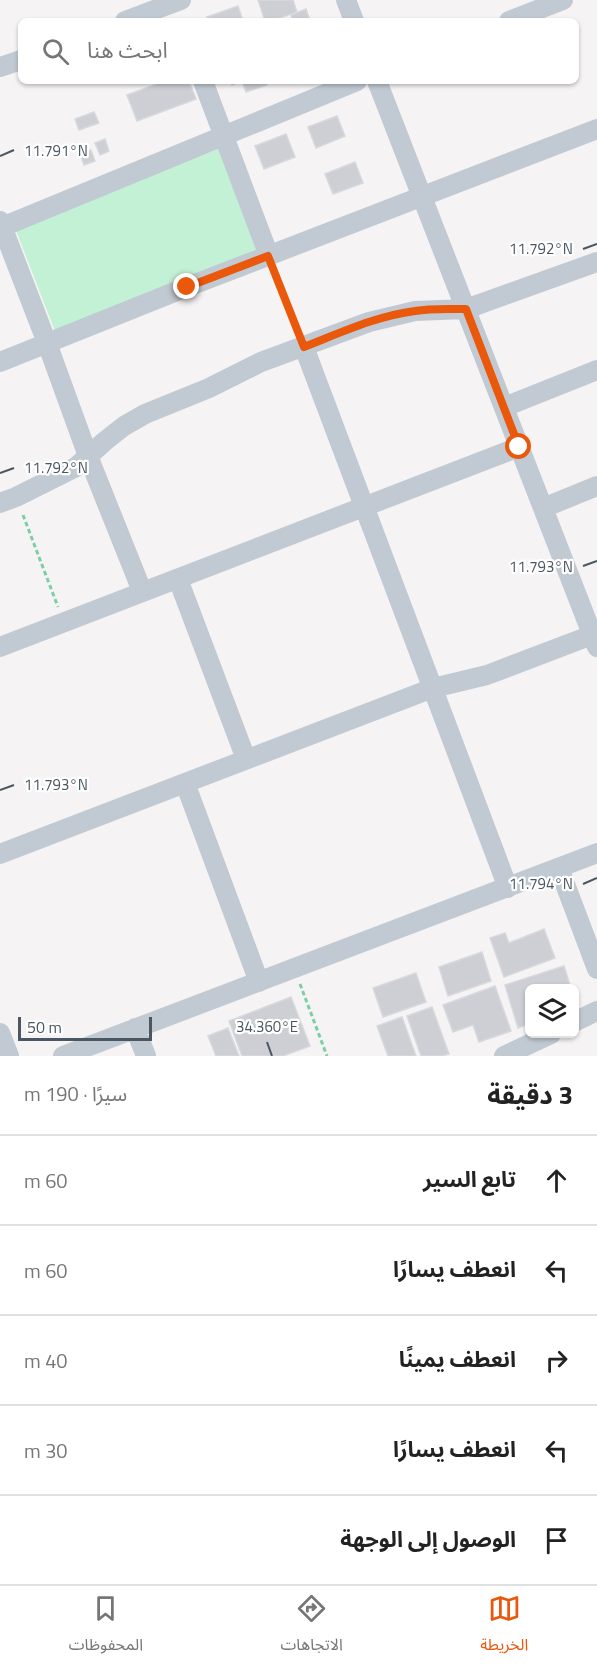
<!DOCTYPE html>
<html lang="ar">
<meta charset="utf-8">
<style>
:root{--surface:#fff;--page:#f2f2f2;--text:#222;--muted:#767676;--line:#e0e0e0;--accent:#ea580c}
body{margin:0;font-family:"Titillium Web","Noto Sans Arabic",sans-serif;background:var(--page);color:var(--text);direction:rtl}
.controls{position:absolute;right:18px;bottom:18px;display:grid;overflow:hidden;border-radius:9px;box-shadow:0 2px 4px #0004}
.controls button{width:54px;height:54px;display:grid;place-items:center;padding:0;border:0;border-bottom:2px solid var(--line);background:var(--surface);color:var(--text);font:30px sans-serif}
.scale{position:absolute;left:18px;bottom:15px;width:134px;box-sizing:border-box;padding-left:6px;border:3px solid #4a5661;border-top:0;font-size:16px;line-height:21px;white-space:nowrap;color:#4a5661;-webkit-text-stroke:4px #fff;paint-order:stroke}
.stop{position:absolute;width:18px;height:18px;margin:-14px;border:4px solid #ea580c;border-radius:50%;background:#fff}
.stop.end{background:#ea580c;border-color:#fff;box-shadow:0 2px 6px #0008}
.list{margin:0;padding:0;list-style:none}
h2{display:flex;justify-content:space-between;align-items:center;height:78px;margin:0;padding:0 24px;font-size:26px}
h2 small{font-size:20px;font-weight:400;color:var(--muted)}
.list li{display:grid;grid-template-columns:39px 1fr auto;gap:18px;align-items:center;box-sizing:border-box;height:90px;padding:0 24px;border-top:2px solid var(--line)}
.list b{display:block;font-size:22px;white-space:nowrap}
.list em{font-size:20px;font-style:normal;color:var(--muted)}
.icon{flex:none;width:33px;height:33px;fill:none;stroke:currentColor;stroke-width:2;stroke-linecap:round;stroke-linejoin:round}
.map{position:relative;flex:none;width:597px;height:1056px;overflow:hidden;direction:ltr}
.search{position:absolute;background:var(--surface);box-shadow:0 2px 4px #0004;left:18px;right:18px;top:18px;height:66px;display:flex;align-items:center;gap:15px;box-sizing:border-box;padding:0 21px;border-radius:9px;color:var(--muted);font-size:22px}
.sheet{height:528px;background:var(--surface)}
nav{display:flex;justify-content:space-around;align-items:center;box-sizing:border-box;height:84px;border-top:2px solid var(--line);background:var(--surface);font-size:16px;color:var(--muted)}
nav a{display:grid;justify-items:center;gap:3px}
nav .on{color:var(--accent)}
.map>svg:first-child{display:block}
</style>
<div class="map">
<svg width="597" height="1056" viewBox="0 0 597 1056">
<rect width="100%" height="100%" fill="#f5f3f3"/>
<path fill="#c3f1d5" d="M218,149L259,252L55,331L15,228Z"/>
<path fill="#cdcfd5" stroke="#d7d9de" stroke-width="1.5" d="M258,0H293L297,12L271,21H265Z
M238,6L243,21H208L207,17Z
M306,9L310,21H293L291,15Z
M165,81H189L196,99L137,121L127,95Z
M231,81H266L267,85L246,92L242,81L232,85Z
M94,112L99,123L79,130L75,119Z
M337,116L345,136L316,148L308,127Z
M286,134L295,157L264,169L255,146Z
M105,139L109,151L100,155L95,143Z
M91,150L95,161L84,165L80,154Z
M355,162L363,183L333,194L325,174Z
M544,929L555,958L504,977L490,938L505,933L509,943Z
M482,952L491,981L448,996L439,967Z
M564,966L571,988H530V1024L518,1028L505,985Z
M416,973L426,1002L383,1017L373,988Z
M495,986L511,1031L479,1042L473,1025L453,1032L443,1005Z
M291,997L310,1046L283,1056H242L229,1021Z
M432,1007L449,1054L442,1056H421L407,1016Z
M402,1017L416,1056H388L377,1026Z
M228,1028L239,1056H216L208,1036Z"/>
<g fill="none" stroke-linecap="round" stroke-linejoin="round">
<path stroke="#7ad0a6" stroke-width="3" stroke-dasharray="4.5 3" stroke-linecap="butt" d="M275,273L297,328
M23,515L58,607
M300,984L327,1056"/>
<path stroke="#c1cad2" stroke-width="20" d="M346,0L354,21
M125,21L181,0
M509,21L563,0
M0,67L21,60
M203,81L269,256
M377,81L597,647
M0,221L47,343L88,456L142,591
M2,227L357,81
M304,347L508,888
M0,362L187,287L597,129
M504,407L597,370
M0,503L16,497L76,467L105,441L124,426L145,414L209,388L261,362L369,322L415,311L466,309L597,262
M543,508L597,486
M178,579L246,759
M0,647L519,447
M185,783L259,982
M0,854L433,688L487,675L592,635
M559,868L597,969
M574,1022L597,1011
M135,1028L146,1056
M0,1033L9,1056
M63,1056L597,853
M504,1056L551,1034"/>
</g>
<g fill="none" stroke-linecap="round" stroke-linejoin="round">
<path stroke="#ea580c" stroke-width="8" d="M187,287L268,256L304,347C340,333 376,316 415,311C431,308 449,309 466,309L519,447"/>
</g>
<path fill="none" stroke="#4a5661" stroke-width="2" d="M0,156L14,150M583,249L597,244M0,473L14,468M583,566L597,561M0,790L14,785M583,884L597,878M267,1042L272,1056"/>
<g font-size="15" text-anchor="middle" fill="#4a5661" stroke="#fff" stroke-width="4.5" stroke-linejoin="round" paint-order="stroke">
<text x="56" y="156">11.791°N</text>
<text x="541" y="254">11.792°N</text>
<text x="56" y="473">11.792°N</text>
<text x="541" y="572">11.793°N</text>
<text x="56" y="790">11.793°N</text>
<text x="541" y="889">11.794°N</text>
<text x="267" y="1032">34.360°E</text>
</g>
</svg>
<div class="controls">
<button><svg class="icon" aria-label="layers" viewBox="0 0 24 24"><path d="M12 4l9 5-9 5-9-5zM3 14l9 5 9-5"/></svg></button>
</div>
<div class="scale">50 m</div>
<div class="stop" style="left:519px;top:447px"></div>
<div class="stop end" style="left:187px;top:287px"></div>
<div class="search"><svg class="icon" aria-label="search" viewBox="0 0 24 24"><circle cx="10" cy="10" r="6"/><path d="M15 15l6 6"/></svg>ابحث هنا</div>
</div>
<section class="sheet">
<h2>3 دقيقة<small>سيرًا · 190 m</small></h2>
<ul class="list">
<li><svg class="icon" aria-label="ahead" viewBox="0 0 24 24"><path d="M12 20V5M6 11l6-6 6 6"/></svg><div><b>تابع السير</b></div><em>60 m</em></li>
<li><svg class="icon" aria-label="left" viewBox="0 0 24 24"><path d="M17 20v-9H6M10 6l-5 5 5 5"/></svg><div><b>انعطف يسارًا</b></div><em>60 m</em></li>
<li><svg class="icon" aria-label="right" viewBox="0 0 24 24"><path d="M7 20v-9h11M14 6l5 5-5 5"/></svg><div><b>انعطف يمينًا</b></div><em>40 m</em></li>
<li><svg class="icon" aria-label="left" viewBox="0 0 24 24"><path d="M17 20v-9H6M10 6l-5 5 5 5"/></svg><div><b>انعطف يسارًا</b></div><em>30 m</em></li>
<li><svg class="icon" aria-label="arrive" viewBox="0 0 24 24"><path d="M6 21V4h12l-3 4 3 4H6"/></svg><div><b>الوصول إلى الوجهة</b></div></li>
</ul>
</section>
<nav>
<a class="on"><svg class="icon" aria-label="map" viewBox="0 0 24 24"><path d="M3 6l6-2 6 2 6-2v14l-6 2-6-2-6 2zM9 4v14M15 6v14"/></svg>الخريطة</a>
<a><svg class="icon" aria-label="directions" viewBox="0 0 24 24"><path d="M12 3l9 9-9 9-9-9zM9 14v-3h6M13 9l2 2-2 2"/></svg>الاتجاهات</a>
<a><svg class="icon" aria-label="saved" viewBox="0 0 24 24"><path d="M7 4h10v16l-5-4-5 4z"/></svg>المحفوظات</a>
</nav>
